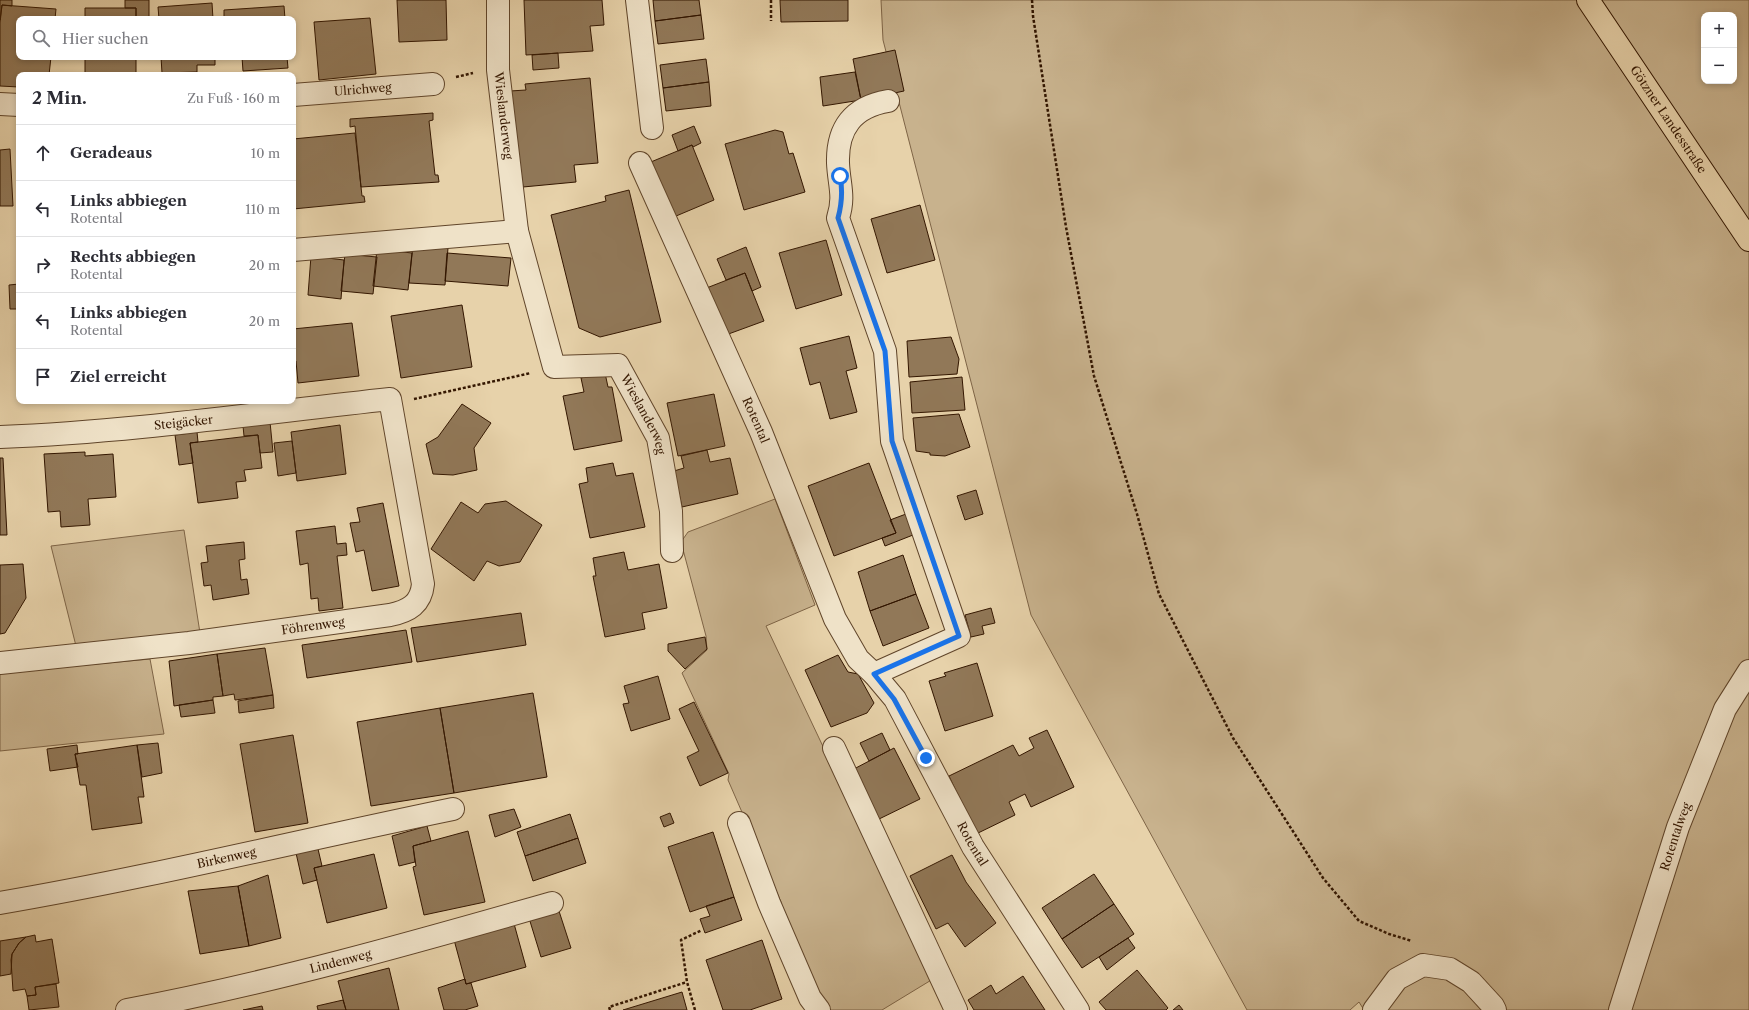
<!DOCTYPE html>
<html lang="de">
<meta charset="utf-8">
<style>
:root{--surface:#fff;--page:#f2f2f3;--text:#2b2b33;--muted:#7c7c81;--line:#e1e1e2}
body{margin:0;font-family:"Libre Caslon Text",serif;background:var(--page);color:var(--text)}
.controls{position:absolute;right:12px;top:12px;display:grid;overflow:hidden;border-radius:8px;box-shadow:0 2px 6px #0003}
.controls button{width:36px;height:36px;display:grid;place-items:center;padding:0;border:0;border-bottom:1px solid var(--line);background:var(--surface);color:var(--text);font:20px sans-serif}
.stop{position:absolute;width:12px;height:12px;margin:-9px;border:3px solid #1a73e8;border-radius:50%;background:#fff}
.stop.end{background:#1a73e8;border-color:#fff;box-shadow:0 1px 4px #0008}
.list{margin:0;padding:0;list-style:none}
h2{display:flex;justify-content:space-between;align-items:center;height:52px;margin:0;padding:0 16px;font-size:17px}
h2 small{font-size:13px;font-weight:400;color:var(--muted)}
.list li{display:grid;grid-template-columns:26px 1fr auto;gap:12px;align-items:center;box-sizing:border-box;height:56px;padding:0 16px;border-top:1px solid var(--line)}
.list b{display:block;font-size:15px;white-space:nowrap}
.list p{margin:0;font-size:13px;white-space:nowrap;color:var(--muted)}
.list em{font-size:13px;font-style:normal;color:var(--muted)}
.icon{flex:none;width:22px;height:22px;fill:none;stroke:currentColor;stroke-width:2;stroke-linecap:round;stroke-linejoin:round}
.map{position:relative;flex:none;width:1749px;height:1010px;overflow:hidden}
.search{position:absolute;background:var(--surface);box-shadow:0 2px 6px #0003;left:16px;top:16px;width:280px;height:44px;display:flex;align-items:center;gap:10px;box-sizing:border-box;padding:0 14px;border-radius:8px;color:var(--muted);font-size:15px}
.panel{position:absolute;background:var(--surface);box-shadow:0 2px 6px #0003;left:16px;top:72px;width:280px;height:332px;border-radius:8px}
.map>svg:first-child{display:block}
</style>
<div class="map">
<svg width="1749" height="1010" viewBox="0 0 1749 1010">
<rect width="100%" height="100%" fill="#e7d2aa"/>
<filter id="stains"><feTurbulence type="fractalNoise" baseFrequency=".005" numOctaves="4"/><feColorMatrix values="0 0 0 0 .2 0 0 0 0 .09 0 0 0 0 .02 0 0 0 .5 -.17"/></filter>
<radialGradient id="worn" r=".72"><stop offset=".6" stop-color="#630" stop-opacity="0"/><stop offset="1" stop-color="#630" stop-opacity=".3"/></radialGradient>
<path fill="#c8b28d" stroke="#7e6446" fill-rule="evenodd" d="M881,0H1749V1010H1364L1359,1002L1350,1010H1247L1031,615L883,40ZM1704,15H1734V81H1704Z
M775,499L815,605L766,626L933,979L882,1010H828L779,909L781,902L728,780L729,774L682,673L707,650L706,636L681,542L688,532Z
M184,530L200,633L76,646L51,546Z
M150,659L164,734L0,751V673Z"/>
<path fill="#917858" stroke="#331600" d="M0,0H12V6L2,5L0,20Z
M125,0H149V19H136V8H125Z
M397,0H446L447,40L399,42Z
M524,0H602L604,25L590,26L593,51L526,55Z
M653,0H699L701,15L655,21Z
M780,0H848V21L781,22Z
M212,3L213,19H159L158,7Z
M2,5L56,9L55,19H19V57H51L49,75H19V87L0,86V23Z
M284,6L285,19H224V10Z
M85,8H136V19H85Z
M701,15L704,39L658,44L655,21Z
M370,18L376,74L319,80L314,22Z
M895,50L904,91L861,100L853,59Z
M558,53L559,68L533,70L532,55Z
M85,57H136V75H85Z
M161,57H215V65H197V72L162,73Z
M242,57H287L288,68L243,71Z
M706,59L709,82L663,88L660,65Z
M855,72L861,100L823,106L820,77Z
M590,78L598,163L574,165L576,182L523,187L510,91L526,90L525,84Z
M709,82L711,106L666,111L663,88Z
M433,113V120L429,121L435,175H438L439,182L361,187L355,126L350,127V119Z
M694,126L701,143L693,147L692,145L678,151L672,135Z
M775,130L783,132L789,154L793,153L805,192L744,210L725,144Z
M355,133L362,196H364L365,202L293,209V139Z
M692,145L714,200L669,219L646,164Z
M10,149L13,206H0V150Z
M629,190L661,322L600,337L579,328L551,215L606,201L605,196Z
M920,205L935,260L887,273L871,219Z
M826,240L842,295L796,309L779,253Z
M413,245L448,248L445,285L409,283Z
M746,247L761,287L752,291L745,273L726,280L717,259Z
M377,249L412,253L408,290L373,286Z
M447,253L511,258L508,286L445,281Z
M345,254L377,257L373,294L341,291Z
M311,256L344,260L341,299L308,295Z
M745,273L764,321L723,336L704,289Z
M19,284V309H10L9,285Z
M462,305L472,367L401,378L391,316Z
M352,323L359,376L298,383L296,361L293,362V329Z
M849,336L857,368L846,371L857,412L830,419L820,382L810,385L800,348Z
M951,337L959,359L957,374L909,377L907,341Z
M605,373L608,387H612L622,441L574,450L563,396L584,392L581,378Z
M962,377L965,410L912,413L910,382Z
M714,394L725,446L678,456L667,403Z
M462,404L491,423L474,448L477,470L453,475L433,474L426,444L438,437Z
M959,414L970,447L945,456L930,455V453L916,451L913,418Z
M270,422L273,452L260,453L258,435L244,436L243,426Z
M340,425L346,474L297,481L291,432Z
M197,432L198,442L190,443L193,463L179,465L175,435Z
M258,435L262,468L244,470L246,481L236,482L238,498L198,503L190,443Z
M292,441L296,473L278,476L274,443Z
M707,450L710,462L730,458L738,494L682,507L674,471L684,468L681,456Z
M85,452V456L113,454L116,497L88,499L90,525L61,527L60,511L48,512L44,454Z
M0,458H3L7,535H0Z
M613,463L616,476L633,473L645,527L590,538L579,484L588,482L586,468Z
M869,463L896,533L834,556L808,486Z
M976,490L983,514L965,520L957,496Z
M506,501L542,525L520,562L499,566L487,561L474,581L431,549L461,502L478,513L485,504Z
M383,503L399,586L372,591L364,550L356,552L350,523L360,522L357,508Z
M906,514L913,535L885,546L882,538L896,533L890,520Z
M335,526L337,544L346,543L347,555L337,556L343,608L319,611L318,598L311,599L308,563L300,565L296,531Z
M244,542L245,559L239,560L241,580L247,579L249,594L213,600L211,585L204,586L201,563L208,562L206,546Z
M624,552L628,570L659,564L667,608L642,613L645,629L605,637L593,576H596L593,558Z
M903,555L916,594L870,611L858,572Z
M23,564L26,598L5,633L0,634V565Z
M916,594L929,628L883,646L870,611Z
M991,608L995,623L982,626L984,634L971,637L965,615Z
M521,613L526,645L417,662L411,628Z
M406,630L412,662L307,678L302,645Z
M705,637L707,649L685,669L668,651V644Z
M265,648L273,695L235,700L234,694L223,696L217,654Z
M217,654L223,696L213,697V700L174,706L169,661Z
M838,655L848,672L858,674L874,703L867,713L831,727L805,670Z
M977,663L993,716L945,731L929,681L946,676L944,673Z
M658,676L670,719L631,731L623,704L629,703L624,686Z
M533,693L547,777L454,793L440,708Z
M273,695L274,708L239,713L238,701Z
M213,700L215,713L181,717L179,705Z
M694,702L728,773L700,786L687,757L699,751L679,709Z
M440,708L454,793L371,806L357,722Z
M1047,730L1074,787L1031,807L1025,794L1009,802L1015,815L976,834L949,776L1013,745L1019,756L1034,748L1029,738Z
M882,733L890,750L869,761L860,743Z
M293,735L308,823L255,832L240,744Z
M158,743L162,773L142,777L137,745Z
M77,745L78,754H75L78,767L50,771L47,749Z
M137,745L144,797H138L142,823L92,830L86,785H80L75,754Z
M894,748L920,799L877,820L852,770Z
M514,809L521,827L495,837L489,815Z
M670,813L674,823L664,827L660,817Z
M570,814L578,838L525,856L517,832Z
M427,826L431,841L413,846L415,862L399,866L392,836Z
M468,831L485,902L424,915L413,867L416,866L413,846Z
M713,832L734,897L690,912L668,847Z
M578,838L586,863L533,881L525,856Z
M318,849L322,866L314,868L317,880L303,884L296,853Z
M374,854L387,908L327,923L314,868Z
M952,855L966,882L996,923L965,947L948,923L936,929L910,876Z
M1094,874L1114,904L1062,939L1042,908Z
M268,875L281,938L249,946L238,886Z
M238,886L249,946L200,954L188,891Z
M734,897L742,920L705,933L700,919L710,916L706,906Z
M1114,904L1134,934L1082,968L1062,939Z
M558,908L571,948L541,957L529,918Z
M513,920L526,967L466,984L453,936Z
M35,935L36,942L52,939L59,983L35,987L36,995L27,996L25,989L13,991L11,960L12,954L19,943L26,937Z
M26,937L19,943L12,954L11,974L0,976V941Z
M1128,938L1135,948L1107,970L1099,957Z
M762,940L782,999L750,1010H723L706,960Z
M389,968L399,1010H346L338,981Z
M1137,970L1168,1008L1166,1010H1106L1099,1002Z
M1023,976L1045,1010H974L968,1000L991,985L996,994Z
M465,979L466,984L471,983L478,1006L465,1010H444L438,988Z
M56,984L59,1007L29,1010L27,996L36,995L35,987Z
M682,992L687,1010H623Z
M343,1000L346,1010H318L317,1006Z
M1179,1005L1183,1010H1173Z
M262,1006L263,1010H243Z"/>
<g fill="none" stroke-linecap="round" stroke-linejoin="round">
<defs>
<g id="minor">
<path id="s1" d="M498,0V70L517,231L554,367L618,365L658,438L671,511L672,551"/>
<path d="M637,0L652,128"/>
<path id="s2" d="M293,95L433,84"/>
<path d="M0,104L19,105"/>
<path id="s3" d="M640,163L761,432L835,619L858,659L874,674L895,699L973,847L1078,1010"/>
<path d="M293,250L517,231"/>
<path id="s4" d="M0,437C130,432 260,413 390,399L423,584C421,604 409,611 390,615L189,643L0,663"/>
<path d="M874,674L959,636L892,441L885,351L838,218C845,196 839,185 838,163C837,128 853,107 888,101"/>
<path d="M834,748L956,1010"/>
<path d="M739,823L769,903L810,998L819,1010"/>
<path id="s5" d="M0,903C152,877 302,840 453,809"/>
<path id="s6" d="M127,1010C271,983 412,943 552,903"/>
<path d="M1374,1010L1397,979L1423,965L1450,969L1471,982L1493,1006L1495,1010"/>
<path id="s7" d="M1620,1010L1678,827L1725,709L1749,671"/>
</g>
<g id="major">
<path id="s8" d="M1588,0L1749,240"/>
</g>
</defs>
<use href="#minor" stroke="#60452a" stroke-width="24"/>
<use href="#major" stroke="#331600" stroke-width="24"/>
<path stroke="#331600" stroke-width="2.5" stroke-dasharray="3 2" stroke-linecap="butt" d="M771,0V21
M1032,0L1033,16L1066,227L1094,376L1137,514L1159,594L1233,738L1323,878L1359,921L1389,934L1412,941
M456,77L473,73
M414,399L531,373
M610,1010L609,1007L687,982
M695,1010L687,982L681,940L702,930"/>
<use href="#minor" stroke="#efe2c8" stroke-width="22"/>
<use href="#major" stroke="#e7d2aa" stroke-width="22"/>
</g>
<g fill="none" stroke-linecap="round" stroke-linejoin="round">
<path stroke="#1a73e8" stroke-width="5" d="M840,176C843,191 842,203 838,218L885,351L892,441L959,636L874,674L894,699L926,758"/>
</g>
<g text-anchor="middle" stroke-width="3.5" stroke-linejoin="round" paint-order="stroke">
<g font-size="12" fill="#331600" stroke="#efe2c8">
<text dy="4" stroke="none"><textPath href="#s2" startOffset="70">Ulrichweg</textPath></text>
<text dy="4" stroke="none"><textPath href="#s1" startOffset="116">Wieslanderweg</textPath></text>
<text dy="4" stroke="none"><textPath href="#s8" startOffset="144">Götzner Landesstraße</textPath></text>
<text dy="4" stroke="none"><textPath href="#s1" startOffset="493">Wieslanderweg</textPath></text>
<text dy="4" stroke="none"><textPath href="#s3" startOffset="282">Rotental</textPath></text>
<text dy="4" stroke="none"><textPath href="#s4" startOffset="184">Steigäcker</textPath></text>
<text transform="translate(313 626) rotate(-8)" y="4">Föhrenweg</text>
<text dy="4" stroke="none"><textPath href="#s7" startOffset="182">Rotentalweg</textPath></text>
<text dy="4" stroke="none"><textPath href="#s3" startOffset="761">Rotental</textPath></text>
<text dy="4" stroke="none"><textPath href="#s5" startOffset="231">Birkenweg</textPath></text>
<text dy="4" stroke="none"><textPath href="#s6" startOffset="219">Lindenweg</textPath></text>
</g>
</g>
<rect width="100%" height="100%" filter="url(#stains)"/>
<rect width="100%" height="100%" fill="url(#worn)"/>
</svg>
<div class="controls">
<button>+</button>
<button>−</button>
</div>
<div class="stop" style="left:840px;top:176px"></div>
<div class="stop end" style="left:926px;top:758px"></div>
<div class="search"><svg class="icon" aria-label="search" viewBox="0 0 24 24"><circle cx="10" cy="10" r="6"/><path d="M15 15l6 6"/></svg>Hier suchen</div>
<section class="panel">
<h2>2 Min.<small>Zu Fuß · 160 m</small></h2>
<ul class="list">
<li><svg class="icon" aria-label="ahead" viewBox="0 0 24 24"><path d="M12 20V5M6 11l6-6 6 6"/></svg><div><b>Geradeaus</b></div><em>10 m</em></li>
<li><svg class="icon" aria-label="left" viewBox="0 0 24 24"><path d="M17 20v-9H6M10 6l-5 5 5 5"/></svg><div><b>Links abbiegen</b><p>Rotental</p></div><em>110 m</em></li>
<li><svg class="icon" aria-label="right" viewBox="0 0 24 24"><path d="M7 20v-9h11M14 6l5 5-5 5"/></svg><div><b>Rechts abbiegen</b><p>Rotental</p></div><em>20 m</em></li>
<li><svg class="icon" aria-label="left" viewBox="0 0 24 24"><path d="M17 20v-9H6M10 6l-5 5 5 5"/></svg><div><b>Links abbiegen</b><p>Rotental</p></div><em>20 m</em></li>
<li><svg class="icon" aria-label="arrive" viewBox="0 0 24 24"><path d="M6 21V4h12l-3 4 3 4H6"/></svg><div><b>Ziel erreicht</b></div></li>
</ul>
</section>
</div>
